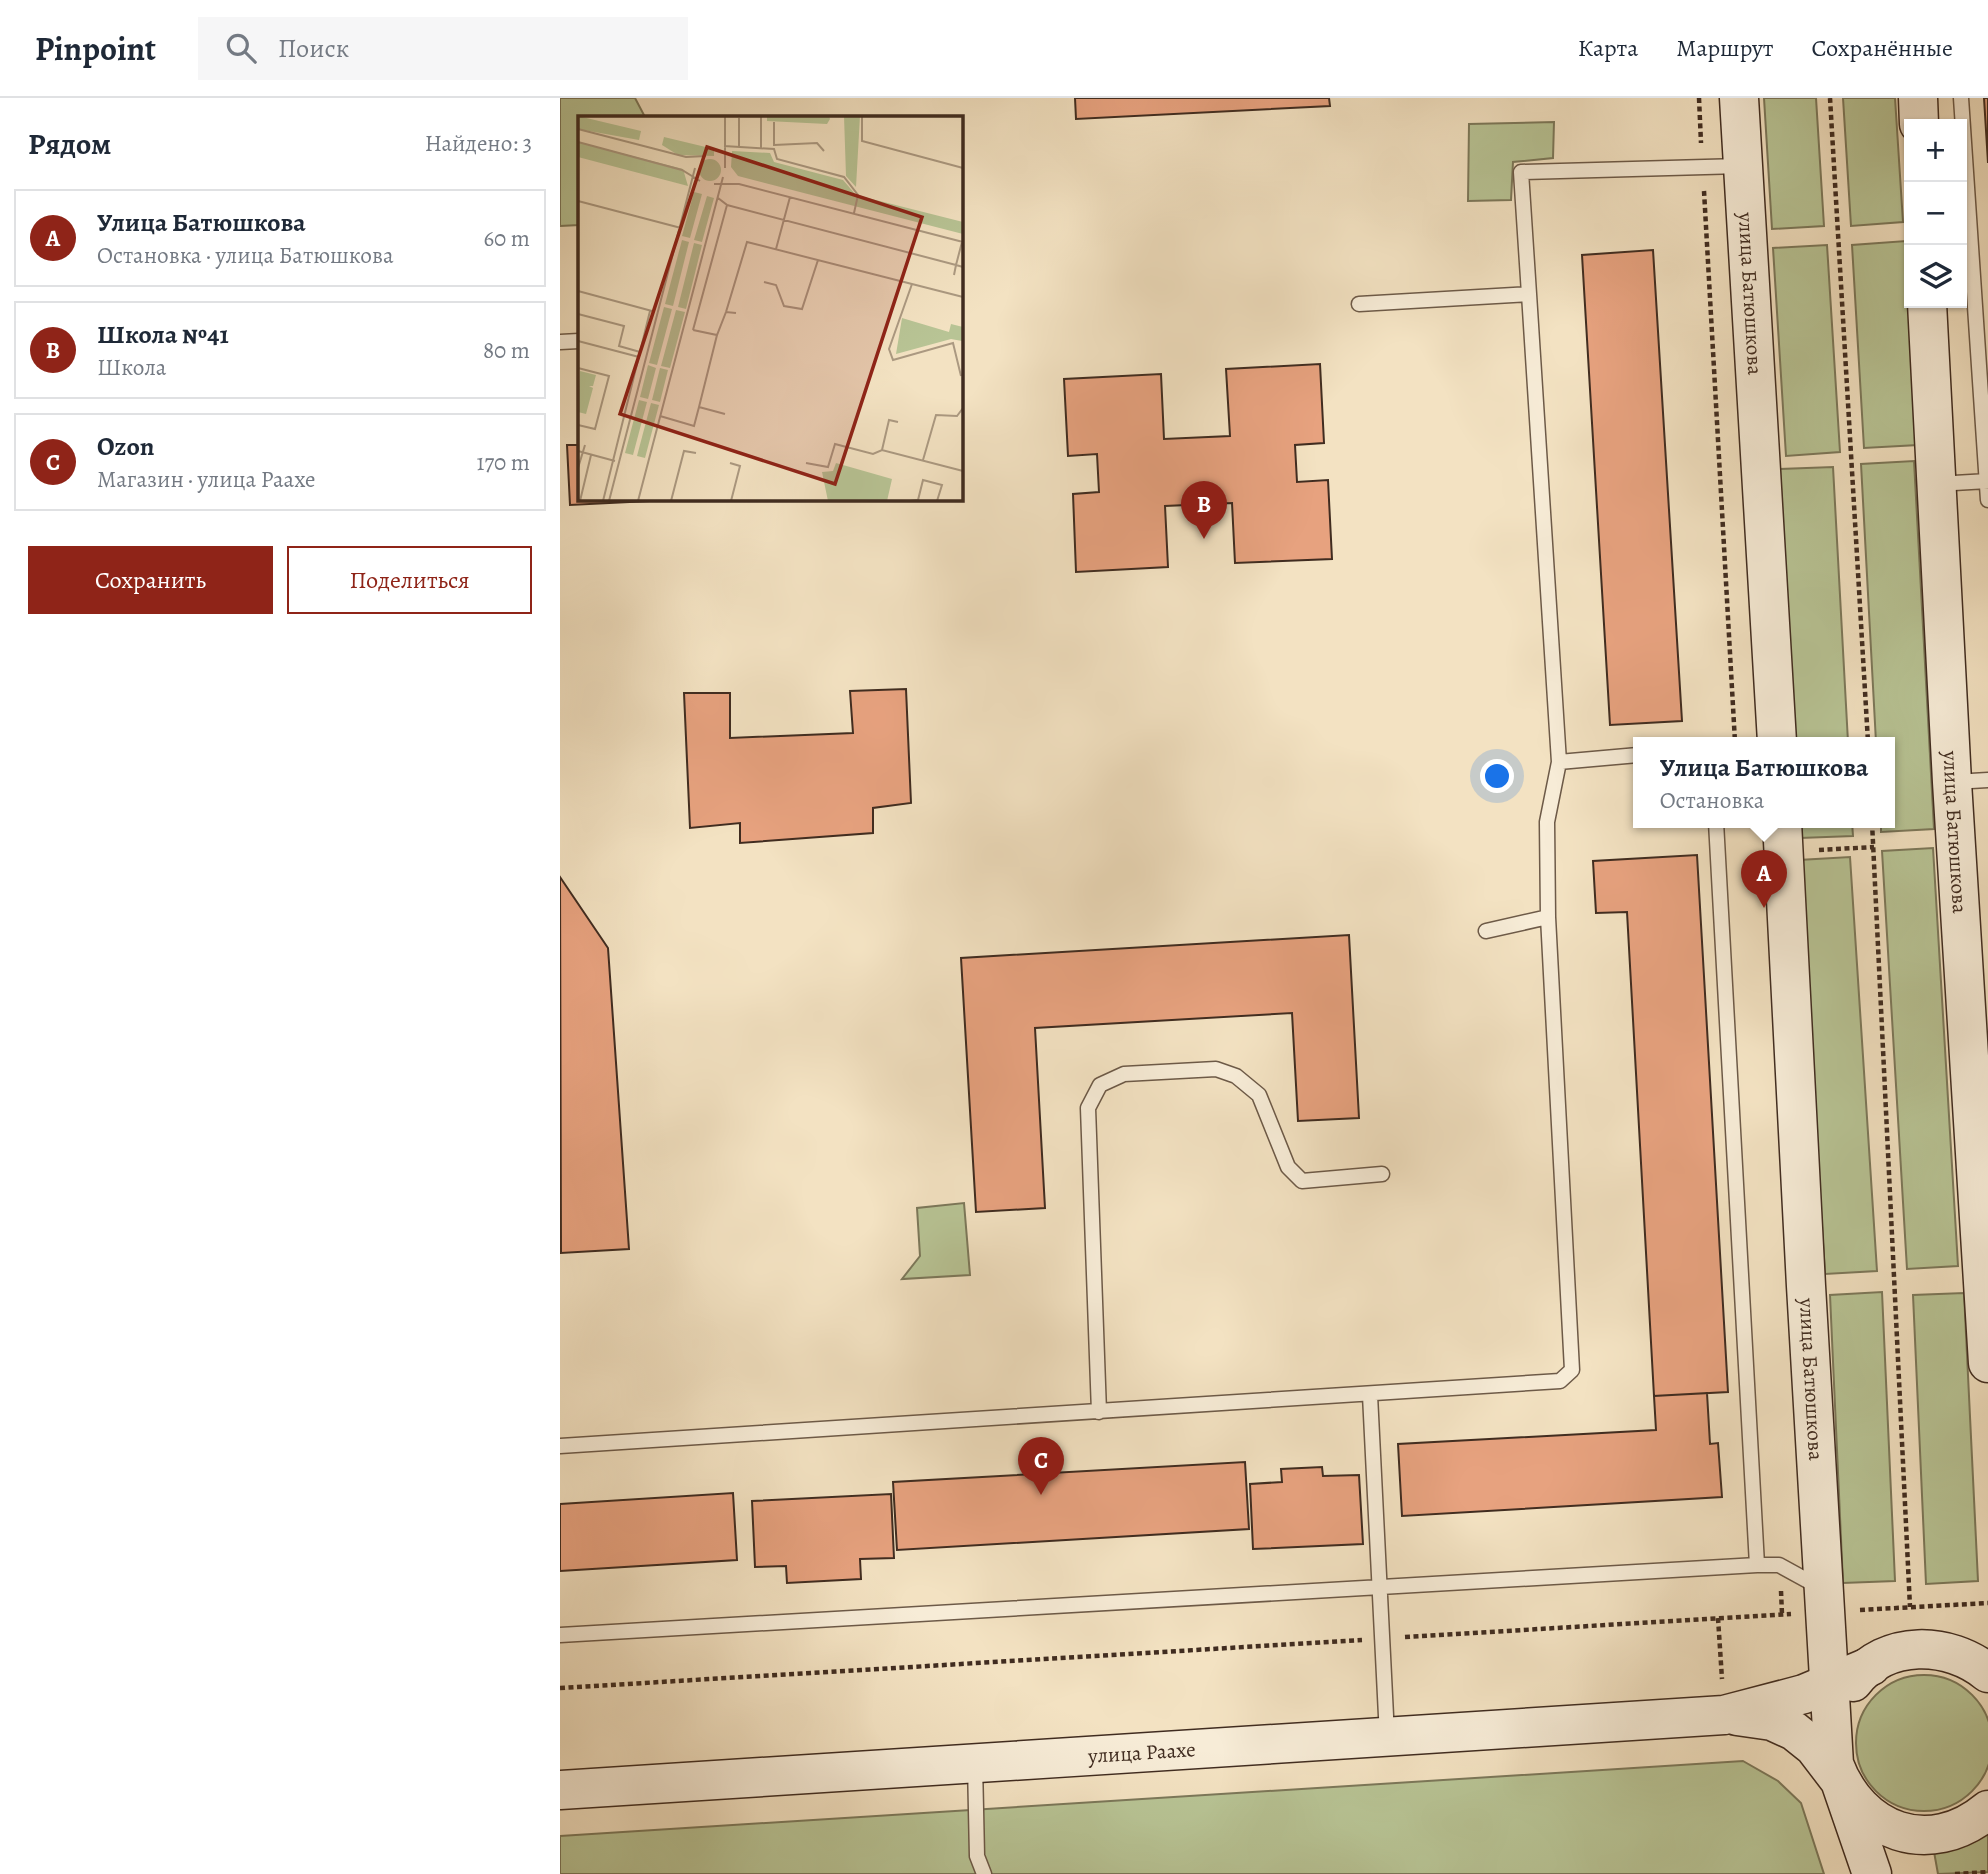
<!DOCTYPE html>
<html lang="ru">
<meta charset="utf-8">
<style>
:root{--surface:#fff;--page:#f6f6f7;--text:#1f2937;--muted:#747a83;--line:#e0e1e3;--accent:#8f2418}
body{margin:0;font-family:Alegreya,serif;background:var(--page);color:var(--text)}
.controls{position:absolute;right:21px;top:21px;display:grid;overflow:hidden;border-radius:0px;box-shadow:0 2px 5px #0004}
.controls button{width:63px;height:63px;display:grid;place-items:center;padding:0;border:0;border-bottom:2px solid var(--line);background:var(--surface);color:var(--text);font:35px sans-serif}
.you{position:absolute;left:938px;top:679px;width:24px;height:24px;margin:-18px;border:5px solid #fff;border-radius:50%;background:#1a73e8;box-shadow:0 0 0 10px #1a73e833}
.badge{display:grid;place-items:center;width:46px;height:46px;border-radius:50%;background:var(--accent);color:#fff;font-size:23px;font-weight:700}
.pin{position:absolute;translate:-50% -58px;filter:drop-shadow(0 2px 4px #0008)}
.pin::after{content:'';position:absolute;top:37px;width:24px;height:21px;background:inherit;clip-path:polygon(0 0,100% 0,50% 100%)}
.popup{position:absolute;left:1073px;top:639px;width:262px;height:91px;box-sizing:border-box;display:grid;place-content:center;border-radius:0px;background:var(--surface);filter:drop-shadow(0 2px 5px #0005);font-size:23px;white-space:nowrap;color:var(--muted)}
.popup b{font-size:26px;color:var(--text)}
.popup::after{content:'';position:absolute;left:50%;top:100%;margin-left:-14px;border:14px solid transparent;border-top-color:var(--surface)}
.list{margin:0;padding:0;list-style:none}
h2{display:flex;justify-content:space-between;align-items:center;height:91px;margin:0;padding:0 28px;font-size:30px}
h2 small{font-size:23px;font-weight:400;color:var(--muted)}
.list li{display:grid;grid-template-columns:46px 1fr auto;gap:21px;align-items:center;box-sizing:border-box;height:98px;margin:0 14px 14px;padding:0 14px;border:2px solid var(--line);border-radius:0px}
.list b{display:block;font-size:26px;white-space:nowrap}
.list p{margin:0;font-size:23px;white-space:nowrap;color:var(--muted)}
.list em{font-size:23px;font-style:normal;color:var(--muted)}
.actions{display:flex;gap:14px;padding:21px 28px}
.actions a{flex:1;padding:16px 0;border:2px solid var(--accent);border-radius:0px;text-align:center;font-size:24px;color:var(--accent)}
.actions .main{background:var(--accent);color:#fff}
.icon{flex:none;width:38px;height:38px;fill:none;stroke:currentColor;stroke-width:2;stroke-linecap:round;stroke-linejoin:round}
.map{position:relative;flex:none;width:1428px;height:1776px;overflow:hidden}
header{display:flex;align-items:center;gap:42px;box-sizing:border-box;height:98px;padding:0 35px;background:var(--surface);border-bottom:2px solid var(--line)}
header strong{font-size:33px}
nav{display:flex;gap:38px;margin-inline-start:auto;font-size:24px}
.search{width:490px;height:63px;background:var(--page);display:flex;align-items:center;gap:18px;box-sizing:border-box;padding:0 24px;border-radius:0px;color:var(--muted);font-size:26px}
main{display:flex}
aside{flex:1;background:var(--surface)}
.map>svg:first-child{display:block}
</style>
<header>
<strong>Pinpoint</strong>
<div class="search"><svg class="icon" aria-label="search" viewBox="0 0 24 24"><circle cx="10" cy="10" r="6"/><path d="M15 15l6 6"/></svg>Поиск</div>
<nav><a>Карта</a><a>Маршрут</a><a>Сохранённые</a></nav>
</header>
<main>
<aside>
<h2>Рядом<small>Найдено: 3</small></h2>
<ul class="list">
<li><span class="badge">A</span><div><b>Улица Батюшкова</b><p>Остановка · улица Батюшкова</p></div><em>60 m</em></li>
<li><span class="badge">B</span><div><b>Школа №41</b><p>Школа</p></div><em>80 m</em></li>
<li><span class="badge">C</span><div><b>Ozon</b><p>Магазин · улица Раахе</p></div><em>170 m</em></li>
</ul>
<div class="actions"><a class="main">Сохранить</a><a>Поделиться</a></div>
</aside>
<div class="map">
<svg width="1428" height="1776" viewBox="0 0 1428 1776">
<rect width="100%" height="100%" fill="#f3e2c2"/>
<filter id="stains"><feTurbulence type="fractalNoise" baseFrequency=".00286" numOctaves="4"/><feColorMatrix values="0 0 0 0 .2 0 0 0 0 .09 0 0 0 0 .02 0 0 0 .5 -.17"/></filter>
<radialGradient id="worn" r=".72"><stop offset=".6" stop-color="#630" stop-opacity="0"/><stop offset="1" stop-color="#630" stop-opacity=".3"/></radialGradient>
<path fill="#b8c495" stroke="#7c785a" stroke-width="2" d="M0,0H75L85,19H19V127L0,128Z
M1204,0H1256L1264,128L1212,131Z
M1283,0H1335L1343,124L1291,128Z
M994,24L993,60L953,64L951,102L908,103L909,26Z
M1346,143L1358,347L1304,350L1292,147Z
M1267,147L1280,354L1226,358L1213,150Z
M1354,363L1374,731L1321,734V724H1330V644H1316L1301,366Z
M1273,369L1288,644H1235L1220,371Z
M1239,724H1292L1293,738L1240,740Z
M1373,750L1398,1168L1347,1171L1322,753Z
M1290,759L1317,1173L1265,1176L1239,762Z
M404,1105L410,1177L342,1181L360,1158L357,1110Z
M1322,1194L1335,1483L1283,1485L1270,1197Z
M1404,1195L1418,1483L1366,1486L1353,1197Z
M1296 1645a68 68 0 1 1 136 0a68 68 0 1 1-136 0Z
M1183,1663L1218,1683L1241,1705L1264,1776H0V1738Z
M1428,1714V1774L1378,1776L1371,1737Z"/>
<path fill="#e7a27f" stroke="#402c20" stroke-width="2" d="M515,0H769L770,8L516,21Z
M1424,0H1428V65Z
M1093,152L1122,623L1050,627L1022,157Z
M760,266L764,345L735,347L737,384L768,382L772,461L675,465L672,405L605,408L608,469L516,474L513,396L539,394L537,356L508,358L504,281L601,276L604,341L670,338L666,271Z
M7,347H19V401H130L10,407Z
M346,591L351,705L313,710V735L180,745V725L130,730L124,595H170V640L293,635L290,593Z
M1137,757L1168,1294L1094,1298L1067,814L1036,815L1033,763Z
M0,779L48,850L69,1151L1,1155Z
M789,837L799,1020L738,1023L732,915L475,930L485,1110L416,1114L401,860Z
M1147,1295L1150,1346L1158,1345L1162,1399L842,1418L838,1346L1096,1332L1094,1298Z
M685,1364L689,1431L337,1452L333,1384Z
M762,1369L763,1378L799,1377L803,1446L693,1451L690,1386L722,1384L721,1371Z
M173,1395L177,1462L0,1473V1406Z
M331,1396L334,1460L300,1461L301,1481L227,1485L226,1468L195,1469L192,1403Z"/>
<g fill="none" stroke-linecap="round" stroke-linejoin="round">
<defs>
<path id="lane" d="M1401,0L1428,402
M969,196L999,664
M799,206L969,196L961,74L1181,68
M0,244L19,243
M1377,386L1428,383
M1394,684L1428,682
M1156,724L1197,1467H1219L1261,1490
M926,833L988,819L987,724L999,664L1078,657
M810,1297L827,1638
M539,1314L528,1010L540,987L564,976L656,971L676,978L699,997L728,1069L742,1083L822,1076
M0,1348L1000,1283L1012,1272L988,819
M0,1537L1197,1467
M415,1666L417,1758L424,1776"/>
<g id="secondary">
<path id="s1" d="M1179,0L1217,644"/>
<path d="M1358,0L1359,26"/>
<path id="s2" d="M1367,205L1392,684L1428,1265"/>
<path id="s3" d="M1222,724L1246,1188L1274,1666C1299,1734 1369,1761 1428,1712"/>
<path d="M1293,1584C1326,1541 1389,1543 1428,1575"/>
<path d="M1177,1618L1212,1623L1234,1633L1254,1649L1280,1683L1312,1776"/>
<path id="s4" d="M0,1692L1164,1617L1244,1596L1311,1568"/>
</g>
</defs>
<use href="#lane" stroke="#6d5a48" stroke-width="17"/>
<use href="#secondary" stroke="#402c20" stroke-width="41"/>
<path stroke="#402c20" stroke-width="4.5" stroke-dasharray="5 3.5" stroke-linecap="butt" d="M1139,0L1141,45
M1270,0L1308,644
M1144,93L1175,644
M1312,724L1350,1509
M1259,752L1314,749
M1221,1493L1222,1516
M1300,1512L1428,1505
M1158,1520L1162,1581
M845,1539L1231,1516
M0,1590L802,1542
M1395,1776L1428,1774"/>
<use href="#lane" stroke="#f7ecd7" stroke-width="14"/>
<use href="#secondary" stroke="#f7ecd7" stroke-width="38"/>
</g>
<g text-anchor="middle" stroke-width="6" stroke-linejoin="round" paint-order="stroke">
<g font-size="21" fill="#402c20" stroke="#f7ecd7">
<text dy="7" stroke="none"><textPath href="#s1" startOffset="196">улица Батюшкова</textPath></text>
<text dy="7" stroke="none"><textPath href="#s2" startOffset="530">улица Батюшкова</textPath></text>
<text dy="7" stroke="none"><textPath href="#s3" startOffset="558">улица Батюшкова</textPath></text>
<text dy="7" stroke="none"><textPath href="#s4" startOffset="583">улица Раахе</textPath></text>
</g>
</g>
<g transform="translate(18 18)">
<rect width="385" height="385" fill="#f3e2c2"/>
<path d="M0,0L63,15L61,24L0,13ZM189,0H251L252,3L249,8L189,5ZM266,0H282L278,71L268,60ZM86,21L136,33V40L100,39L84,29ZM0,26L105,53L110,70L0,41ZM154,35L192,37L196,46L265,64L278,79L385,106V118L160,60L153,51ZM121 54a11 11 0 1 1 22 0a11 11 0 1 1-22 0ZM116,76L124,78L112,122L104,120ZM129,80L136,82L124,126L116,124ZM104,124L111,126L95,190L87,188ZM116,127L124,129L108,193L100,191ZM86,191L94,193L79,249L71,247ZM98,194L107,196L92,252L83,250ZM324,202L371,216L373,208L385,211L384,225L373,223L318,238ZM70,249L78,252L70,283L62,281ZM82,252L90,254L82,286L74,284ZM2,255L18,259L15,270H11L15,272L8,298L0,296ZM61,284L69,286L55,339L47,337ZM73,287L81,289L67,342L59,340ZM258,347L314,363L309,385H250L244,356L255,355Z" fill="#b8c495"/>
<path fill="none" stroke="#ab9981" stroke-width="2" d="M284,0V25L385,52M161,2V31M196,6V30M0,13L108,41L128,40M0,26L104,54L122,65M196,29L239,27L246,35M146,30L196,33L199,43L266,61L280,79L276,97M183,33V1M147,52V0M136,68H161L385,126M0,85L103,112M149,89L378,149L376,159M384,126L378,149L385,151M198,133L212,81M186,166L198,169L206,190L224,193L240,144M334,168L311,233L315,244L375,227L383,260M0,175L74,195M148,196L169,126L385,181M0,198L46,210L41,230L62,236L72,195M115,214L149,89L140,82M115,214L139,219L148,196L158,197M0,225L61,241M0,252L31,260L17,313L0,309M121,291L139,219M82,300L116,310L121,291L147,298M304,334L311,304L320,306M0,335L37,345M345,344L358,299L379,300L385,292M152,347L162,350L153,385M228,347L250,351L257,328L295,338L304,334L385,355M0,352L7,329M2,385L13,339M25,385L62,236M31,385L117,52M60,385L145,61M93,385L106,335L118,337M332,385L340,384L345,364L364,369L359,385"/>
<path fill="#8f2418" fill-opacity="0.15" stroke="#8f2418" stroke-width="3.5" d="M129,31L344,101L257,368L42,298Z"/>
<rect width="385" height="385" fill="none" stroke="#402c20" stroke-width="3.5"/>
</g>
<rect width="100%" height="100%" filter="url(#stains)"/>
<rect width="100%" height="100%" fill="url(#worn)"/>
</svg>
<div class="controls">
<button>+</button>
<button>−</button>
<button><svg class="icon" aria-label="layers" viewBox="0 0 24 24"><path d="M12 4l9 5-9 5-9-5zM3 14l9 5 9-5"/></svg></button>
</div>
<div class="you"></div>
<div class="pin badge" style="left:1204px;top:810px">A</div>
<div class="popup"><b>Улица Батюшкова</b>Остановка</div>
<div class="pin badge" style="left:644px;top:441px">B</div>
<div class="pin badge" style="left:481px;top:1397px">C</div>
</div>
</main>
